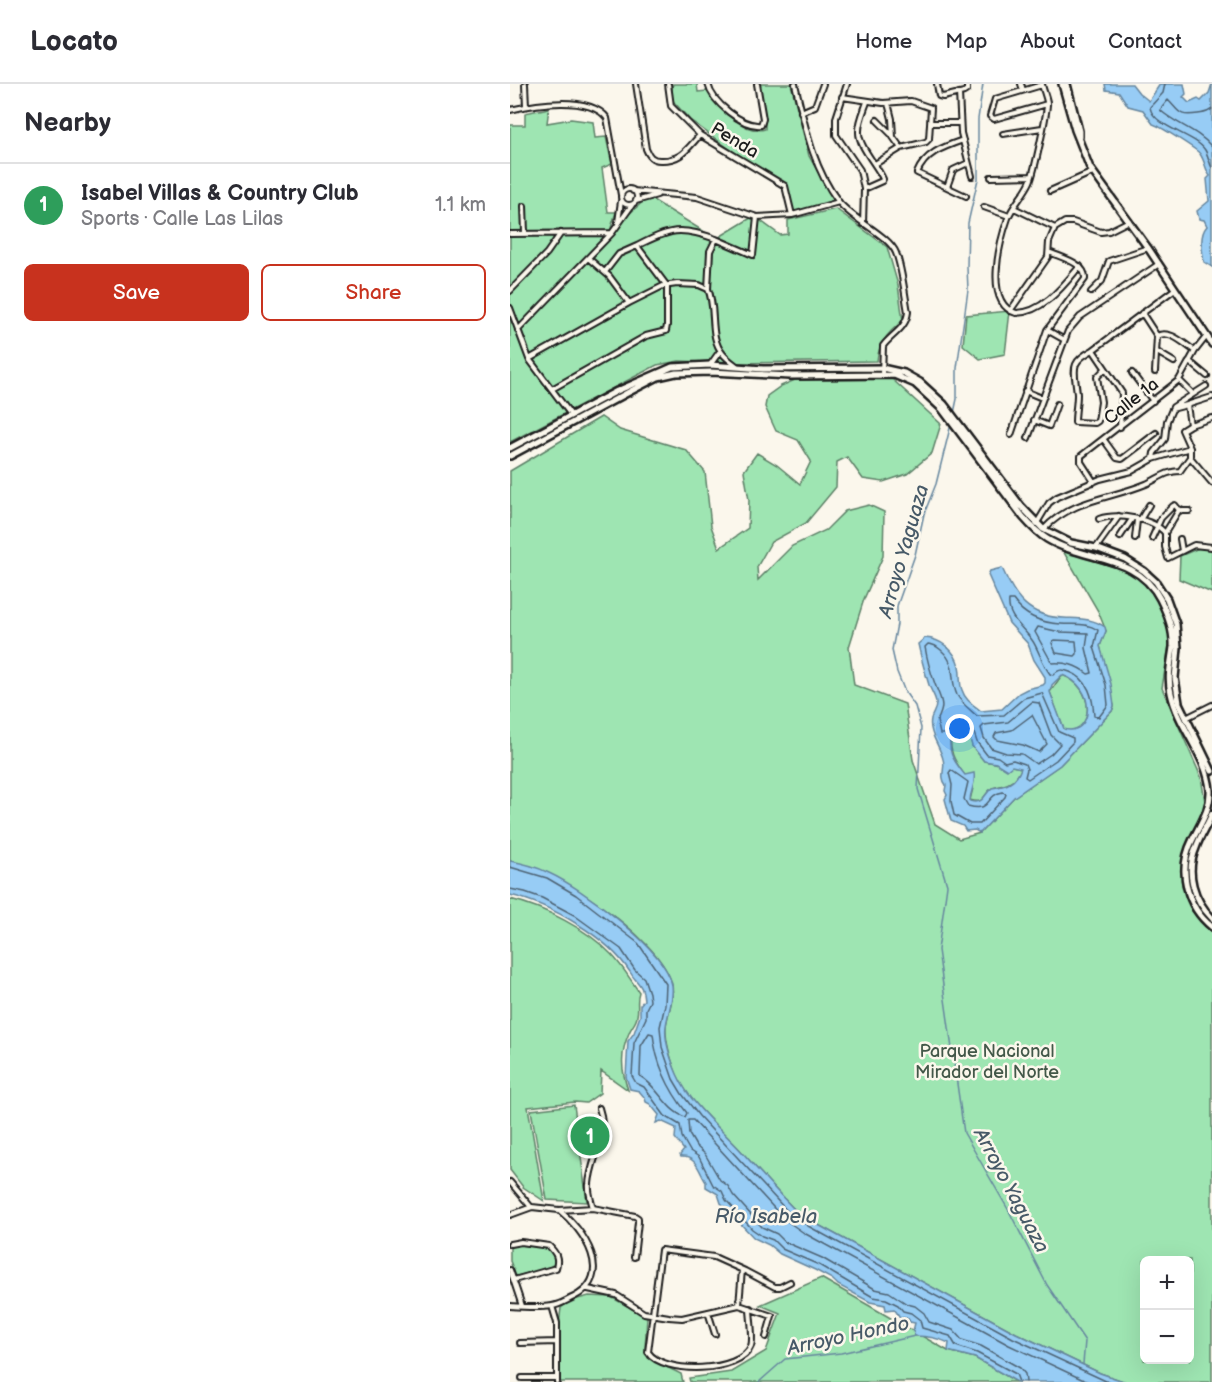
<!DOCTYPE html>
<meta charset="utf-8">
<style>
:root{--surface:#fff;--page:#f7f7f7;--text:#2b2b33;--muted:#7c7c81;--line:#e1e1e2;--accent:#c8321e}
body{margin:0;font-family:"Balsamiq Sans",sans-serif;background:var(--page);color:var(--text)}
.controls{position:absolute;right:18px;bottom:18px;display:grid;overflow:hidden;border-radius:9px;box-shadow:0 6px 24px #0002}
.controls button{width:54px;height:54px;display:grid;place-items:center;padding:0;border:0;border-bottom:2px solid var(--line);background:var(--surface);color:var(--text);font:30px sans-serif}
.you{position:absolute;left:450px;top:645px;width:21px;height:21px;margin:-15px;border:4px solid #fff;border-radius:50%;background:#1a73e8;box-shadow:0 0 0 9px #1a73e833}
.badge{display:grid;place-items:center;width:39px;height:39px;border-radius:50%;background:var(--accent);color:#fff;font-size:20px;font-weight:700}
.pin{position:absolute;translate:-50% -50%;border:3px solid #fff;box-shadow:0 2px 6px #0006}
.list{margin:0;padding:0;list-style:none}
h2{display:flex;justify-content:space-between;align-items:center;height:78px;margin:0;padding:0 24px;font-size:26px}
h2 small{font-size:20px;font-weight:400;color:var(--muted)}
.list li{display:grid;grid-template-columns:39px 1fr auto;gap:18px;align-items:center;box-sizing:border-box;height:84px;padding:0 24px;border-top:2px solid var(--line)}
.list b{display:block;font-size:22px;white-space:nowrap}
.list p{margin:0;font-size:20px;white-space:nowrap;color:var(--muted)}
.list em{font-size:20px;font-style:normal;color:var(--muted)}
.actions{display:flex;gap:12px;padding:18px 24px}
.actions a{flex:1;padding:14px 0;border:2px solid var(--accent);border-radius:9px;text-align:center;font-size:21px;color:var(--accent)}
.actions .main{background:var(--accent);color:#fff}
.map{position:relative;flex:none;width:702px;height:1298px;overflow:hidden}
header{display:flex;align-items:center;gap:36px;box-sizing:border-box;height:84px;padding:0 30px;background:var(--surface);border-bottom:2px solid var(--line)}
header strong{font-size:28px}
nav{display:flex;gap:33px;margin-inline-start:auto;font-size:21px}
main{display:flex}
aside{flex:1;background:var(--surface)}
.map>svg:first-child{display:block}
</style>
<header>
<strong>Locato</strong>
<nav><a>Home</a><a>Map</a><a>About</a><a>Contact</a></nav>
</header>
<main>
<aside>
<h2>Nearby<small></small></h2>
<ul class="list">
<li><span class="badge" style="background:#2e9e5b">1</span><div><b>Isabel Villas &amp; Country Club</b><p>Sports · Calle Las Lilas</p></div><em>1.1 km</em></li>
</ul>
<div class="actions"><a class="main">Save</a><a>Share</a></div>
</aside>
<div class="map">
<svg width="702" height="1298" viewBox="0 0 702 1298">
<rect width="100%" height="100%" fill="#fbf7ec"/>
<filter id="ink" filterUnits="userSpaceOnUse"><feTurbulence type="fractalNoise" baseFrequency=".0167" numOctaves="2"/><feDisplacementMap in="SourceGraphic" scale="12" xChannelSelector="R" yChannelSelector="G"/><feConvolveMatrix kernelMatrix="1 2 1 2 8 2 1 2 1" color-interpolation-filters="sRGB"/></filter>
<g filter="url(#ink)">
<path fill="#9ee5b2" stroke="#5d8067" stroke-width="1.5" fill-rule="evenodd" d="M163,0H187L188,8L197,7C209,22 233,51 255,45V31L249,0H281L299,72L325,119L284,131L277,101L232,74L180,36L163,17L161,9Z
M39,24L37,39L61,35L83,38L85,54L96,53L102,80L92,84L98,128H106L100,147L138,113L206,155L244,132L270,151L278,150V136L326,125L377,163L388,201L393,237C379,247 368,259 367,277L219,279L169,277L147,281L0,358V41H15V29Z
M500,227L495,270L470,275L453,261L456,231Z
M382,295L431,340L422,369L397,390L373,398L353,395L337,373L327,378L326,403L296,439L261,458L247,483L248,496L282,462L316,446L335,427L359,421L374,428L373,472L354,515L339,563L344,601L395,620L403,676L425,740L449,755L470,749L504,713L550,681L602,627L604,622L590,562L596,547L588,527L553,467L618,487L633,497L650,517L660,555L652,604L691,693L696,724L678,766L672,801L682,827L702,845V1298H616L590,1289L506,1249L301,1137L284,1125C266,1107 249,1087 232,1068C210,1044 181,1021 167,991C161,976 155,958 156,942C158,927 166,912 161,897C146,851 46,785 0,777V387L91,333L110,346L176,366L195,388L201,442L209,464L238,444L239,416L234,387L247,369L267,381L290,400L301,377L288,356L266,347L255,323L257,312L271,302L285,296ZM634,1176H680V1276H634Z
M689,464L702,466V509L669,495L670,472Z
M552,591C587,603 584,652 554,646L540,608Z
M442,646L460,651L462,662L474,677L512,684C505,699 497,701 482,704C472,711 476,721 460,716L463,704C450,682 436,673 442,646Z
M0,815C34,823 77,845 101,870C112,881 120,895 129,908C126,916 129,923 127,932C127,938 121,943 119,949C110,969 111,986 118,1006L91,987L90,1009L76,1019L65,1018L18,1023L34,1117L13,1103L0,1086Z
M64,1021L77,1118L37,1116L21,1026Z
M12,1160C29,1161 42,1159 45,1179L37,1185L6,1192L0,1177V1163Z
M311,1194L438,1267L465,1274L507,1298H180L179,1294L221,1288L256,1267L270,1229L250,1221Z
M79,1212L101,1213L137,1233L135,1264L138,1274L171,1290L173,1298H50L49,1241L51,1224L60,1217Z"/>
<path fill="#97ccf5" stroke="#66869e" stroke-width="1.5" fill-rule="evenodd" d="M595,0H622L629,9L639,17L650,0H674L676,10L673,13L679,19L688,15L691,17L699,9L702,0V183L694,178C692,166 689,151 697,142L694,136L689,135L687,127L699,117L697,95L700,92C695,85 695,77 690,70C688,66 648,41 643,40L633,26L618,22L609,8L596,6Z
M492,484C505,514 519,533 554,534C570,535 582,534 595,543L596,547L590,562L601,600L604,622L602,627L550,681L504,713L470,749L465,746L456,747L453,742L441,737L435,715L437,711L435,707L436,701C429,692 436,684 433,675C430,662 418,649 421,635C422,629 427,626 426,618C425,612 421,607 419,601C415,588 411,574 408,560L415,554C431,555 445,566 449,582C451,590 449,599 452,606C455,616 464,621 471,627L492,625L509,609L517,605L533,601L535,599V593L524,576L518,560L499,539L478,491L480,487ZM552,591C588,603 583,653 554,645L540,608L542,601ZM441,646L451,647L459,651L462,662L474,677L486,679L497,686L502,682L511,684C506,699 497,702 482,704C473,711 474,721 460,717C460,706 466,702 464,689L455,691C442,675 437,667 441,646Z
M0,777C13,779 27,783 39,789C72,804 156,866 162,901C164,916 158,928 156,942C154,957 161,976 167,990C180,1020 210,1044 232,1068C249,1087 266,1107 284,1125L301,1137L506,1249L590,1289L616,1298H507L465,1274L438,1267L439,1259C428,1254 417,1252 405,1252L403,1247L405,1239L400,1238L398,1234C384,1231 394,1237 384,1225L376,1226L375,1221L360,1218L328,1201L322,1195L305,1186L270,1170L259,1161L244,1154L211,1119L208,1110L196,1103V1098C189,1088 187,1072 171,1073L170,1071L174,1066L165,1054L166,1044L151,1037L146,1039L149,1031L140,1020L136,1018L135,1014L129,1007L120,1005L116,993L118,957L124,949L130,932V921L134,916C133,899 126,899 120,888C98,853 40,820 0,811Z"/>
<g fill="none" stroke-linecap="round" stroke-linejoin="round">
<path stroke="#4d6273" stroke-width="1.5" d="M655,0L653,9L640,23C643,43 684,50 695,66C698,71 699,78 702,84
M702,25C696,30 694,29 688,30C668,33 670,28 658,16L650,26C665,40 688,46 702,63
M499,516H503C514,532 531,539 551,540C565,541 576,538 588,546L584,563L596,601L598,621L589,633L584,632C583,614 579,595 560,588C552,585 549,585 543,591L540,590C532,580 528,564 522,556C513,543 497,534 499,516Z
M528,543L550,548L578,549L576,564L582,589L578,590C566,581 556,578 542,579L525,548Z
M544,556L566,557L567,570L565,572L546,569L542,559Z
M418,560C425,561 426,562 431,566C448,581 439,594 447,611C452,620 459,625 467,632L494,631L514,614L532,609L549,648L563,654V658L546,676L518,695L515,693L517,685L515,680L503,676L495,678L488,673L477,671L467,658L463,646L452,641L441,640L437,643L434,650H430L427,637C436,620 431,617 425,600C421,589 417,575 415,563Z
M522,618L529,619L541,651L550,660L541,670L526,680L512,670L496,669L481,664L474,654L471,644L474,641L498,638Z
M522,631L537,660L529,668L513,661L487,656L484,653L486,649L502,646Z
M441,686L458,698L454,715L458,722C483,729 474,711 493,708L496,710L495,713L470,740H460L444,731L441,717L442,701L439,689Z
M0,783L37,794L66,811L128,859L156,900L155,921L150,943L152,963L163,995L172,1010L189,1032L280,1130L298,1142L503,1254L598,1298
M0,805L15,808L32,814L64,831L111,865L125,886L134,894L139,909L140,917L136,925V934L124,959L122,992L126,999L134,1003L155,1032L170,1041L172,1053L180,1067L189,1073L203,1101L212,1107L216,1116L242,1145L252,1152L263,1156L272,1165L309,1181L363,1213L376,1215L388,1221L393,1227L401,1229L410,1236L412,1244L440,1252L446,1262L467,1269L506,1290L509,1298
M139,949L143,950C146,980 158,1005 177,1029L175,1033C154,1025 149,1003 130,992L131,962Z
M516,1298L515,1290L510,1284L471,1262L452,1256L443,1246L419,1238L414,1229L405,1222L397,1220L379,1208L365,1205L312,1174L275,1158L267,1150L252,1143L223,1111L218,1102L210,1096L195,1070L186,1062L179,1050L178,1036H183L274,1135L294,1149L499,1261L578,1298"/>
<path stroke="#66869e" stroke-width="1.5" d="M444,329L447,315V284L458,206L457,183L458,139L468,95V35L473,0
M441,340L426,400L414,430L405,471L387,522V540L382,566L387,588L395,608L405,622L411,644L408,705L437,801L428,866L454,1049L499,1127L537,1201L575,1257L573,1280
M249,1298L275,1275L331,1269L405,1252"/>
<defs>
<path id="street" d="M15,0L16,22
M126,0L136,65C139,72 142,76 150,76C171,77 177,65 190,51
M158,0L161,22L190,51L275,102L282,131
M198,0C202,18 232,43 251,41L253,35L247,0
M285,0C295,41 302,82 328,117C341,135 379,151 386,169C392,184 395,212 398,228C396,245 382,250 373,262L372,290
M337,0L326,34V51L350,86L354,105
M427,0L429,12L433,13L454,8L457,6V0
M511,0L513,6
M532,0C533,6 536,12 537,18C538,26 524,89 520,98C514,111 503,121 498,134C490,157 473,219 506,229C533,229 554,201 570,182
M532,1L485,15L480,32L484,35L537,20
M449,9L451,49L462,92
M332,13L373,19L401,17L421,24L419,55L416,58L391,64L365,80
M378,19L382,35L383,53L391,64
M0,26C25,20 79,11 97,34L111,111
M291,28L305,22L313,0
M367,36L381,50
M421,39H450
M493,50L532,44
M453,56C433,63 415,69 407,89L456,112
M481,93L521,92
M437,103L443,86L458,79
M111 113a8 8 0 1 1 16 0a8 8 0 1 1-16 0Z
M123,107L187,113L247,133L282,131L329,118
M540,107L583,88
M126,117L147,111
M14,122L15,149
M474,123L499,132
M504,124L545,144
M108,138L111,117
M353,140L354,105L372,97L373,95C367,81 348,62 349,47C349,37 354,27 357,18
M0,150L101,149
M206,155L243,171L247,133
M127,162C160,145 170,142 206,155L200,167L198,205
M78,174L99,192L119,219
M0,207L37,169L51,149
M581,208L592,197L599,177L638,164
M0,224L19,275L61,331
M500,227L538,173L539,158L545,144L555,138H563L591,148L599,147L619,137
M632,229L647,252L645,288
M8,246L102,149L122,121
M537,246L553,255
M647,252C660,245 674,260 685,267
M583,266L612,309L610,343
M647,268L664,278
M19,275L119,219L153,202L167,200L189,201L198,205C207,225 198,253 213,270C217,275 223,279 228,283
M679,277L697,292
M200,281L210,267
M595,285L587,293L591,318L588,337L585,339L565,338C565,329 567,319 567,310C565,286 558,279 583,266L665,205
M622,289L643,317
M669,296L681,308
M42,305L136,252L156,247L157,241V202L127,162L109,170L95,188
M515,307L532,314
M662,325L677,321
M524,336L539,342L547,320
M680,341L677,321L702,313
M501,351L537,246L575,195C576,179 552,174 539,168
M518,354L558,247L570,233L649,180
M594,356L607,374L612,375L646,349
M680,373V364L672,346L680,341L702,334
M680,373L702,399
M643,375L644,369L655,355L657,337L663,323L696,302
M584,398L571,378V372L669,296L685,267L696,253
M669,425L673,427H679
M589,435C607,429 643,434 655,449V463L658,474L684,461L702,463
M630,436L639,421
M527,439L539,419L547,413L590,395L622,387L643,375L680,364
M534,445C562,415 600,415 636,400C648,395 656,387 670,387L680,373
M610,453L622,435
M625,454L627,436
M642,454L651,434L663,422L665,421L669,426L655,449
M670,455L672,467
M586,464L609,432
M676,634L702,621
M0,1098L21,1123
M83,1124C81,1116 78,1108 79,1100C81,1074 99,1051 89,1024
M0,1131L22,1123L49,1126L83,1124L125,1132L128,1134V1138L124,1173
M0,1160L11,1158L39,1162C46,1169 49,1174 46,1184L4,1196
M0,1186L12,1222
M78,1205L106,1211L134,1229L159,1233L172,1234L229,1221L262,1232L256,1253
M229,1221L232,1186
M0,1222C14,1223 29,1224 42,1222C50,1221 57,1216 64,1213C105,1192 74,1146 49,1126
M42,1222L47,1239V1298
M240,1224C240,1233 244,1255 241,1262C231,1289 153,1291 138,1268L151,1166L204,1173L235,1187L265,1203H270L280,1198
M198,1228L205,1250
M10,1259L47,1258
M12,1294H47"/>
<path id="secondary" d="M552,0L565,46L580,84L638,164L702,260
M557,0L569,47V53
M0,364L107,307L162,283L200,281L253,285L372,284L394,289L410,298L434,320L511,422L533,445L561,459L586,464L615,475L634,487L646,498L657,515L666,540L668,564L665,594L669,619L702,687
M0,372L119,308L148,293L166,289L201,288L280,292L384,291L405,300L432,325L513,433C520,441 527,449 537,455C575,478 627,470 650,515C657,529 664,547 663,563C661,579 657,593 661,609C668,643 697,671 700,706C701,725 690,740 682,757C667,787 677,823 702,843
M702,730C697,742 690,752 686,764C675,789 684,816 702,834"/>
</defs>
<use href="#street" stroke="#1c1c1c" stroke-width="8"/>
<use href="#secondary" stroke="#1c1c1c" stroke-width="10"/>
<use href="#street" stroke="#fbf7ec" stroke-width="4"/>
<use href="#secondary" stroke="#fbf7ec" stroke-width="5"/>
</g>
</g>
<g text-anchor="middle" stroke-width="5" stroke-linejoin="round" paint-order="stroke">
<g font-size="18" fill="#1c1c1c" stroke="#fbf7ec">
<text transform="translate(225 56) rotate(31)" y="6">Penda</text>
<text transform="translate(621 317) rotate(-38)" y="6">Calle 1a</text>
</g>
<g font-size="18" fill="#435849" stroke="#fbf7ec">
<text x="477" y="973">Parque Nacional<tspan x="477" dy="21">Mirador del Norte</tspan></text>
</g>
<g font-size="20" font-style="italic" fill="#475a68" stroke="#fbf7ec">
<text transform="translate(393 467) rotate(-74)" y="7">Arroyo Yaguaza</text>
<text transform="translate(502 1106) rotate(62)" y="7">Arroyo Yaguaza</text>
<text x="256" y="1139">Río Isabela</text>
<text transform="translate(338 1251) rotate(-12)" y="7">Arroyo Hondo</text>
</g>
</g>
</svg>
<div class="controls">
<button>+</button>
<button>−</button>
</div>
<div class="you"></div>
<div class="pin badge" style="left:80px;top:1052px;background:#2e9e5b">1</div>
</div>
</main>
